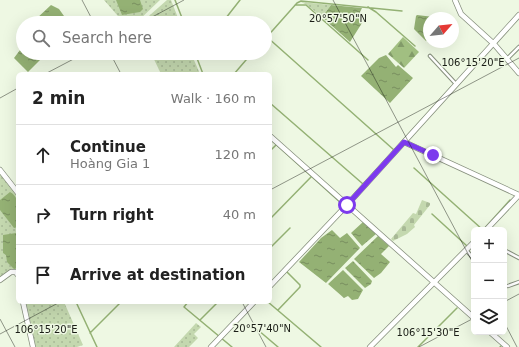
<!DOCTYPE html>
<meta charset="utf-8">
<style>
:root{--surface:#fff;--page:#f2f2f2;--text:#222;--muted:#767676;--line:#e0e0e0}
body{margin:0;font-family:"DejaVu Sans",sans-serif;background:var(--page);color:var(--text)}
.controls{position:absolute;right:12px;bottom:12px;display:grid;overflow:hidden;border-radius:6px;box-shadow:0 4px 16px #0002}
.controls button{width:36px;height:36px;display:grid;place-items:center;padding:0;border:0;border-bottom:1px solid var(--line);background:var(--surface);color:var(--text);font:20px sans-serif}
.compass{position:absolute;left:423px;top:12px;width:36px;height:36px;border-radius:50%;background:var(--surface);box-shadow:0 4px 16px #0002;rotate:62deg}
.stop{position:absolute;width:12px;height:12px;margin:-9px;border:3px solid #7c3aed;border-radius:50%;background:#fff}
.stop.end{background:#7c3aed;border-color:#fff;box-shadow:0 1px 4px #0008}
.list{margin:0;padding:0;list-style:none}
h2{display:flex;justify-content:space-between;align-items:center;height:52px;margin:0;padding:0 16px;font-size:17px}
h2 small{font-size:13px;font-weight:400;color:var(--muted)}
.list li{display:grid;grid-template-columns:26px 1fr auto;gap:12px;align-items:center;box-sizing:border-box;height:60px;padding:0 16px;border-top:1px solid var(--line)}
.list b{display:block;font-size:15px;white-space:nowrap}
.list p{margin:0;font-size:13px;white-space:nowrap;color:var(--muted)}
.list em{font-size:13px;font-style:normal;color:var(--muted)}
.icon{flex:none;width:22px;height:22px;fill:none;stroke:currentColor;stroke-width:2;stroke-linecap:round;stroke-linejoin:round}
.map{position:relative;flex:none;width:519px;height:347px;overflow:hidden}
.search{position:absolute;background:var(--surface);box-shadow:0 4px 16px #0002;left:16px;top:16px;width:256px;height:44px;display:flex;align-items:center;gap:10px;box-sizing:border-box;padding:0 14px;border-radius:22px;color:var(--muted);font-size:15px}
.panel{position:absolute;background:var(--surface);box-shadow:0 4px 16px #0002;left:16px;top:72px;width:256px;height:232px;border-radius:6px}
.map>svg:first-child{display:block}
</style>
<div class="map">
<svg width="519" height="347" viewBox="0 0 519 347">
<defs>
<pattern id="grass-dots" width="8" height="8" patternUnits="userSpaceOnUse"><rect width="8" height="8" fill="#c4d8af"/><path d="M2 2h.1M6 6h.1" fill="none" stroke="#a8b996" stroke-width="1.8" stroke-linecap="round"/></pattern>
<pattern id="forest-firs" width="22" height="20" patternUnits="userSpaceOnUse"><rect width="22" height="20" fill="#a1bf81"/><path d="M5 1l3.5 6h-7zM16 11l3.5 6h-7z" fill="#829b69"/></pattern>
<pattern id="cemetery-stones" width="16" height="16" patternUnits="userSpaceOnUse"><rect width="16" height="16" fill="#c4d8af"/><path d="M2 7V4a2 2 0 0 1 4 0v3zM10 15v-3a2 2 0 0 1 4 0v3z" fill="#a8b996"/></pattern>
<pattern id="water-ripples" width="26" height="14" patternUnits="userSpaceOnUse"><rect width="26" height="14" fill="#94b174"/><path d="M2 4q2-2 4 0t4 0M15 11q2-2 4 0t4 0" fill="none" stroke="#788f5e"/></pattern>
</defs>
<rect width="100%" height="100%" fill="#eef8e3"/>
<path fill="url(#grass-dots)" d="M104,0H160L136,23H124Z
M167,0H171L180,23H141Z
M301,2L331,5L322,17L307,5Z
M151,53H191L200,74H161Z
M0,172L18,195V270L11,271L0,278Z
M26,302H64L83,345L77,347H36Z
M196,323L201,327L194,334L198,338L189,347H174Z"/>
<path fill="url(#forest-firs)" d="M403,37L419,52L404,68L388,54Z"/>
<path fill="url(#cemetery-stones)" d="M422,200L430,203V205L414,225L415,227L407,234L393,241L391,239L413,213L416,214Z"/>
<path fill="url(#water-ripples)" d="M116,0H140L143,9L140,12L122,15Z
M51,5L59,9L69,23H36L35,20Z
M331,5L362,8L360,12L362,23L350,42L322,17Z
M417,15L442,18H429V38L426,41L414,29L416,16Z
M23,46V53H47L28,72L14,58Z
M386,55L396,67L398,65L413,78L390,103L361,76L379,58Z
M10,192C22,198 18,216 18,227L14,228L0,210V200Z
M363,222L376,234L362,246L351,233Z
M332,230L340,238L347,233L360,248L326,283L299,262L321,238Z
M16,233L18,234V268L14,269L7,262L6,255L3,253V235Z
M378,236L389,246L381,254L390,262L381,273L374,278L354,259Z
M353,261L372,281L371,284L365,288L345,268Z
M343,270L363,290L358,299L352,300L348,296L344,298L328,284Z"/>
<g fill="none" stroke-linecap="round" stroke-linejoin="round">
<path stroke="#94b174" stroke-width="1.5" d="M175,0L184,23
M295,5H306L368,60
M368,7L376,12L415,46
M222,23L240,0
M267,37L394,150
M265,39L297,3L301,1L402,11
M195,53L203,74
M234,74L252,53
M270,103L363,184
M270,139L342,204
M270,151L276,145
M414,168L483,230L510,200
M346,201L349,200L451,87
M432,214L467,246
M270,219L311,177
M270,248L290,228
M76,302L97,347
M188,302L184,307L232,347
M268,302L321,347
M278,310L300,287V285L287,272
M200,320L218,302
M258,330L278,347
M90,333L121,302
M418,347L457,308
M500,347L501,346"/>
<defs>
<path id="lane" d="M430,56L456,84
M507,59L519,47
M466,250L474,259
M504,250L519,258
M508,286L519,282"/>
<path id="street" d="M455,0L461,14L494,44L519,73
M270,136L474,318
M404,142L519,195
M0,170L18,193
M486,230L519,195
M0,280L11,272H16L17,274
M270,286L347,205L519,15
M23,302L33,347
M490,332L507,347
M211,347L254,302
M370,347L474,242"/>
</defs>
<use href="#lane" stroke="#87907e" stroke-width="4.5"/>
<use href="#street" stroke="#87907e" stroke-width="6"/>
<use href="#lane" stroke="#fff" stroke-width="2.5"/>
<use href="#street" stroke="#fff" stroke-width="4.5"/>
</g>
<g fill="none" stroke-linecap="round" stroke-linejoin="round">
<path stroke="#7c3aed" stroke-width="5" d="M347,205L404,142L433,155"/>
</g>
<path fill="none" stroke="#1a1d16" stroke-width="1" stroke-opacity="0.45" d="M82,0L94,23M333,0L474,265M141,23L184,0M110,53L121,74M45,74L85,53M0,98L18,88M270,190L519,58M242,302L266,347M504,302L519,294M0,319L15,347M504,322L517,347M0,334L60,302M419,347L474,318"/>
<g font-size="10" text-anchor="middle" fill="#1a1d16" stroke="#eef8e3" stroke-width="3" stroke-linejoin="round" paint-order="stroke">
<text x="338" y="22">20°57'50"N</text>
<text x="473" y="66">106°15'20"E</text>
<text x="262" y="332">20°57'40"N</text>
<text x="46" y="333">106°15'20"E</text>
<text x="428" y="336">106°15'30"E</text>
</g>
</svg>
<div class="controls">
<button>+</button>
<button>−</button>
<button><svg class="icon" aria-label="layers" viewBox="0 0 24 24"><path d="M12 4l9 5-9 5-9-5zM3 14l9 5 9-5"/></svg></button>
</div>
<svg class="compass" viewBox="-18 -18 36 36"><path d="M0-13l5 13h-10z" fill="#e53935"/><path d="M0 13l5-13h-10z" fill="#767676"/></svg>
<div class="stop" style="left:347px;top:205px"></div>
<div class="stop end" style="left:433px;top:155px"></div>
<div class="search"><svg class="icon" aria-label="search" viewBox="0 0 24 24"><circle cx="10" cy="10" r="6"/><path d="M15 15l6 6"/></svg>Search here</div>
<section class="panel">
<h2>2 min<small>Walk · 160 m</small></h2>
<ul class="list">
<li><svg class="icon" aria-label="ahead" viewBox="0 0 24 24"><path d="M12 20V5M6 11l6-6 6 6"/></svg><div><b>Continue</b><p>Hoàng Gia 1</p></div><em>120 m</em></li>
<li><svg class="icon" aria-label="right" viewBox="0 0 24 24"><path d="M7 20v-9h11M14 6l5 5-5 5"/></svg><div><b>Turn right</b></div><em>40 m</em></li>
<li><svg class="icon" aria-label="arrive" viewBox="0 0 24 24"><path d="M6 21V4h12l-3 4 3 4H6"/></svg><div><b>Arrive at destination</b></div></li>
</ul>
</section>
</div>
